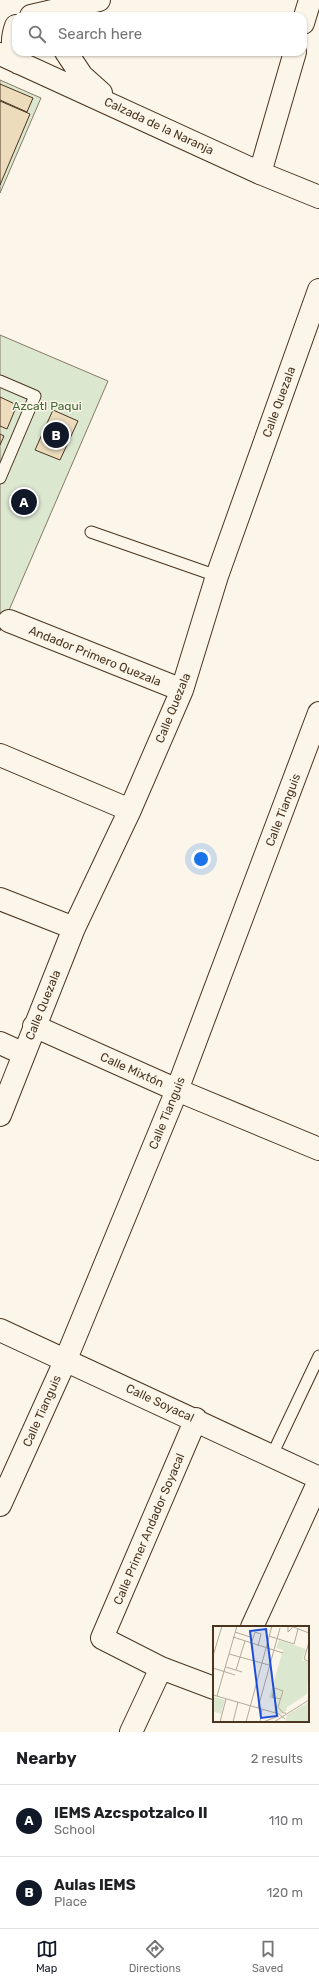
<!DOCTYPE html>
<meta charset="utf-8">
<style>
:root{--surface:#fff;--page:#f2f2f2;--text:#202124;--muted:#757577;--line:#e0e0e0;--accent:#111827}
body{margin:0;font-family:Rubik,sans-serif;background:var(--page);color:var(--text)}
.you{position:absolute;left:201px;top:859px;width:14px;height:14px;margin:-10px;border:3px solid #fff;border-radius:50%;background:#1a73e8;box-shadow:0 0 0 6px #1a73e833}
.badge{display:grid;place-items:center;width:26px;height:26px;border-radius:50%;background:var(--accent);color:#fff;font-size:13px;font-weight:700}
.pin{position:absolute;translate:-50% -50%;border:2px solid #fff;box-shadow:0 1px 4px #0006}
.list{margin:0;padding:0;list-style:none}
h2{display:flex;justify-content:space-between;align-items:center;height:52px;margin:0;padding:0 16px;font-size:17px}
h2 small{font-size:13px;font-weight:400;color:var(--muted)}
.list li{display:grid;grid-template-columns:26px 1fr auto;gap:12px;align-items:center;box-sizing:border-box;height:72px;padding:0 16px;border-top:1px solid var(--line)}
.list b{display:block;font-size:15px;white-space:nowrap}
.list p{margin:0;font-size:13px;white-space:nowrap;color:var(--muted)}
.list em{font-size:13px;font-style:normal;color:var(--muted)}
.icon{flex:none;width:22px;height:22px;fill:none;stroke:currentColor;stroke-width:2;stroke-linecap:round;stroke-linejoin:round}
.map{position:relative;flex:none;width:319px;height:1732px;overflow:hidden}
.search{position:absolute;background:var(--surface);box-shadow:0 1px 3px #0004;left:12px;right:12px;top:12px;height:44px;display:flex;align-items:center;gap:10px;box-sizing:border-box;padding:0 14px;border-radius:12px;color:var(--muted);font-size:15px}
.sheet{height:196px;background:var(--surface)}
nav{display:flex;justify-content:space-around;align-items:center;box-sizing:border-box;height:56px;border-top:1px solid var(--line);background:var(--surface);font-size:11px;color:var(--muted)}
nav a{display:grid;justify-items:center;gap:2px}
nav .on{color:var(--accent)}
.map>svg:first-child{display:block}
</style>
<div class="map">
<svg width="319" height="1732" viewBox="0 0 319 1732">
<rect width="100%" height="100%" fill="#fbf6e9"/>
<path fill="#dce7d0" stroke="#887966" d="M0,80L41,98L0,193Z
M0,335L108,381L0,631Z"/>
<path fill="#ecdcbc" stroke="#4a3520" d="M0,84L33,98L27,112L0,100Z
M0,101L30,114L0,185Z
M0,397L17,405L7,429L0,426Z
M53,410L78,421L60,460L35,450Z
M0,434L4,436L0,445Z"/>
<g fill="none" stroke-linecap="round" stroke-linejoin="round">
<defs>
<path id="service" d="M0,381L35,396L0,478
M91,532L217,576
M272,1455L319,1356"/>
<path id="minor" d="M303,23L310,0
M260,173L295,52
M9,621L182,690
M0,755L130,810
M0,899L74,928
M34,1026L177,1090L319,1149
M0,1043L24,1054
M0,1115L74,928L130,810L182,690L217,576L319,290
M0,1330L319,1478
M196,1419L102,1638L161,1668L214,1688
M0,1505L66,1359L177,1090L319,713
M252,1627L319,1481
M131,1732L161,1668"/>
<path id="secondary" d="M31,16L99,0
M16,26C11,40 12,50 19,63
M66,52L82,76L101,93
M0,54L260,173L319,197"/>
</defs>
<use href="#service" stroke="#4a3520" stroke-width="13"/>
<use href="#minor" stroke="#4a3520" stroke-width="24"/>
<use href="#secondary" stroke="#4a3520" stroke-width="24"/>
<use href="#service" stroke="#fbf6e9" stroke-width="11"/>
<use href="#minor" stroke="#fbf6e9" stroke-width="22"/>
<use href="#secondary" stroke="#fbf6e9" stroke-width="22"/>
</g>
<g text-anchor="middle" stroke-width="3" stroke-linejoin="round" paint-order="stroke">
<g font-size="12" fill="#4a3520" stroke="#fbf6e9">
<text transform="translate(159 126) rotate(25)" y="4">Calzada de la Naranja</text>
<text transform="translate(279 402) rotate(-70)" y="4">Calle Quezala</text>
<text transform="translate(95 656) rotate(22)" y="4">Andador Primero Quezala</text>
<text transform="translate(173 708) rotate(-68)" y="4">Calle Quezala</text>
<text transform="translate(283 810) rotate(-69)" y="4">Calle Tianguis</text>
<text transform="translate(43 1005) rotate(-68)" y="4">Calle Quezala</text>
<text transform="translate(132 1070) rotate(24)" y="4">Calle Mixtón</text>
<text transform="translate(167 1113) rotate(-68)" y="4">Calle Tianguis</text>
<text transform="translate(160 1403) rotate(25)" y="4">Calle Soyacal</text>
<text transform="translate(42 1411) rotate(-66)" y="4">Calle Tianguis</text>
<text transform="translate(149 1529) rotate(-67)" y="4">Calle Primer Andador Soyacal</text>
</g>
<g font-size="12" fill="#436837" stroke="#fbf6e9">
<text x="47" y="410">Azcatl Paqui</text>
</g>
</g>
<g transform="translate(213 1626)">
<rect width="96" height="96" fill="#fbf6e9"/>
<path d="M66,14L93,23L89,34L96,36L94,68L73,82L74,84L69,88L61,86L64,74L56,72L70,24L63,22ZM0,71L12,74L8,88L0,85ZM96,76V96H72L74,89Z" fill="#dce7d0"/>
<path fill="none" stroke="#b4a999" stroke-width="1" d="M75,0V6L80,1M78,0L96,7M22,6L37,11M56,10L81,18L85,3M20,11L70,27M96,16L91,33L96,36M38,18L42,6L48,8L45,20M16,28L56,39M0,30L9,0M13,41L29,46M0,42L22,49M23,44L32,15M0,69L66,88L72,93M4,70L24,0M68,73L59,71L62,62L70,65L65,81L70,87H73M45,82L67,2M7,96L13,73M20,96L25,76M33,96L59,0M47,96L49,83M50,96L66,90M61,96L96,74"/>
<path fill="#1d4ed8" fill-opacity="0.15" stroke="#1d4ed8" stroke-width="2" d="M53,3L64,90L48,92L37,5Z"/>
<rect width="96" height="96" fill="none" stroke="#4a3520" stroke-width="2"/>
</g>
</svg>
<div class="you"></div>
<div class="pin badge" style="left:24px;top:502px">A</div>
<div class="pin badge" style="left:56px;top:435px">B</div>
<div class="search"><svg class="icon" aria-label="search" viewBox="0 0 24 24"><circle cx="10" cy="10" r="6"/><path d="M15 15l6 6"/></svg>Search here</div>
</div>
<section class="sheet">
<h2>Nearby<small>2 results</small></h2>
<ul class="list">
<li><span class="badge">A</span><div><b>IEMS Azcspotzalco II</b><p>School</p></div><em>110 m</em></li>
<li><span class="badge">B</span><div><b>Aulas IEMS</b><p>Place</p></div><em>120 m</em></li>
</ul>
</section>
<nav>
<a class="on"><svg class="icon" aria-label="map" viewBox="0 0 24 24"><path d="M3 6l6-2 6 2 6-2v14l-6 2-6-2-6 2zM9 4v14M15 6v14"/></svg>Map</a>
<a><svg class="icon" aria-label="directions" viewBox="0 0 24 24"><path d="M12 3l9 9-9 9-9-9zM9 14v-3h6M13 9l2 2-2 2"/></svg>Directions</a>
<a><svg class="icon" aria-label="saved" viewBox="0 0 24 24"><path d="M7 4h10v16l-5-4-5 4z"/></svg>Saved</a>
</nav>
